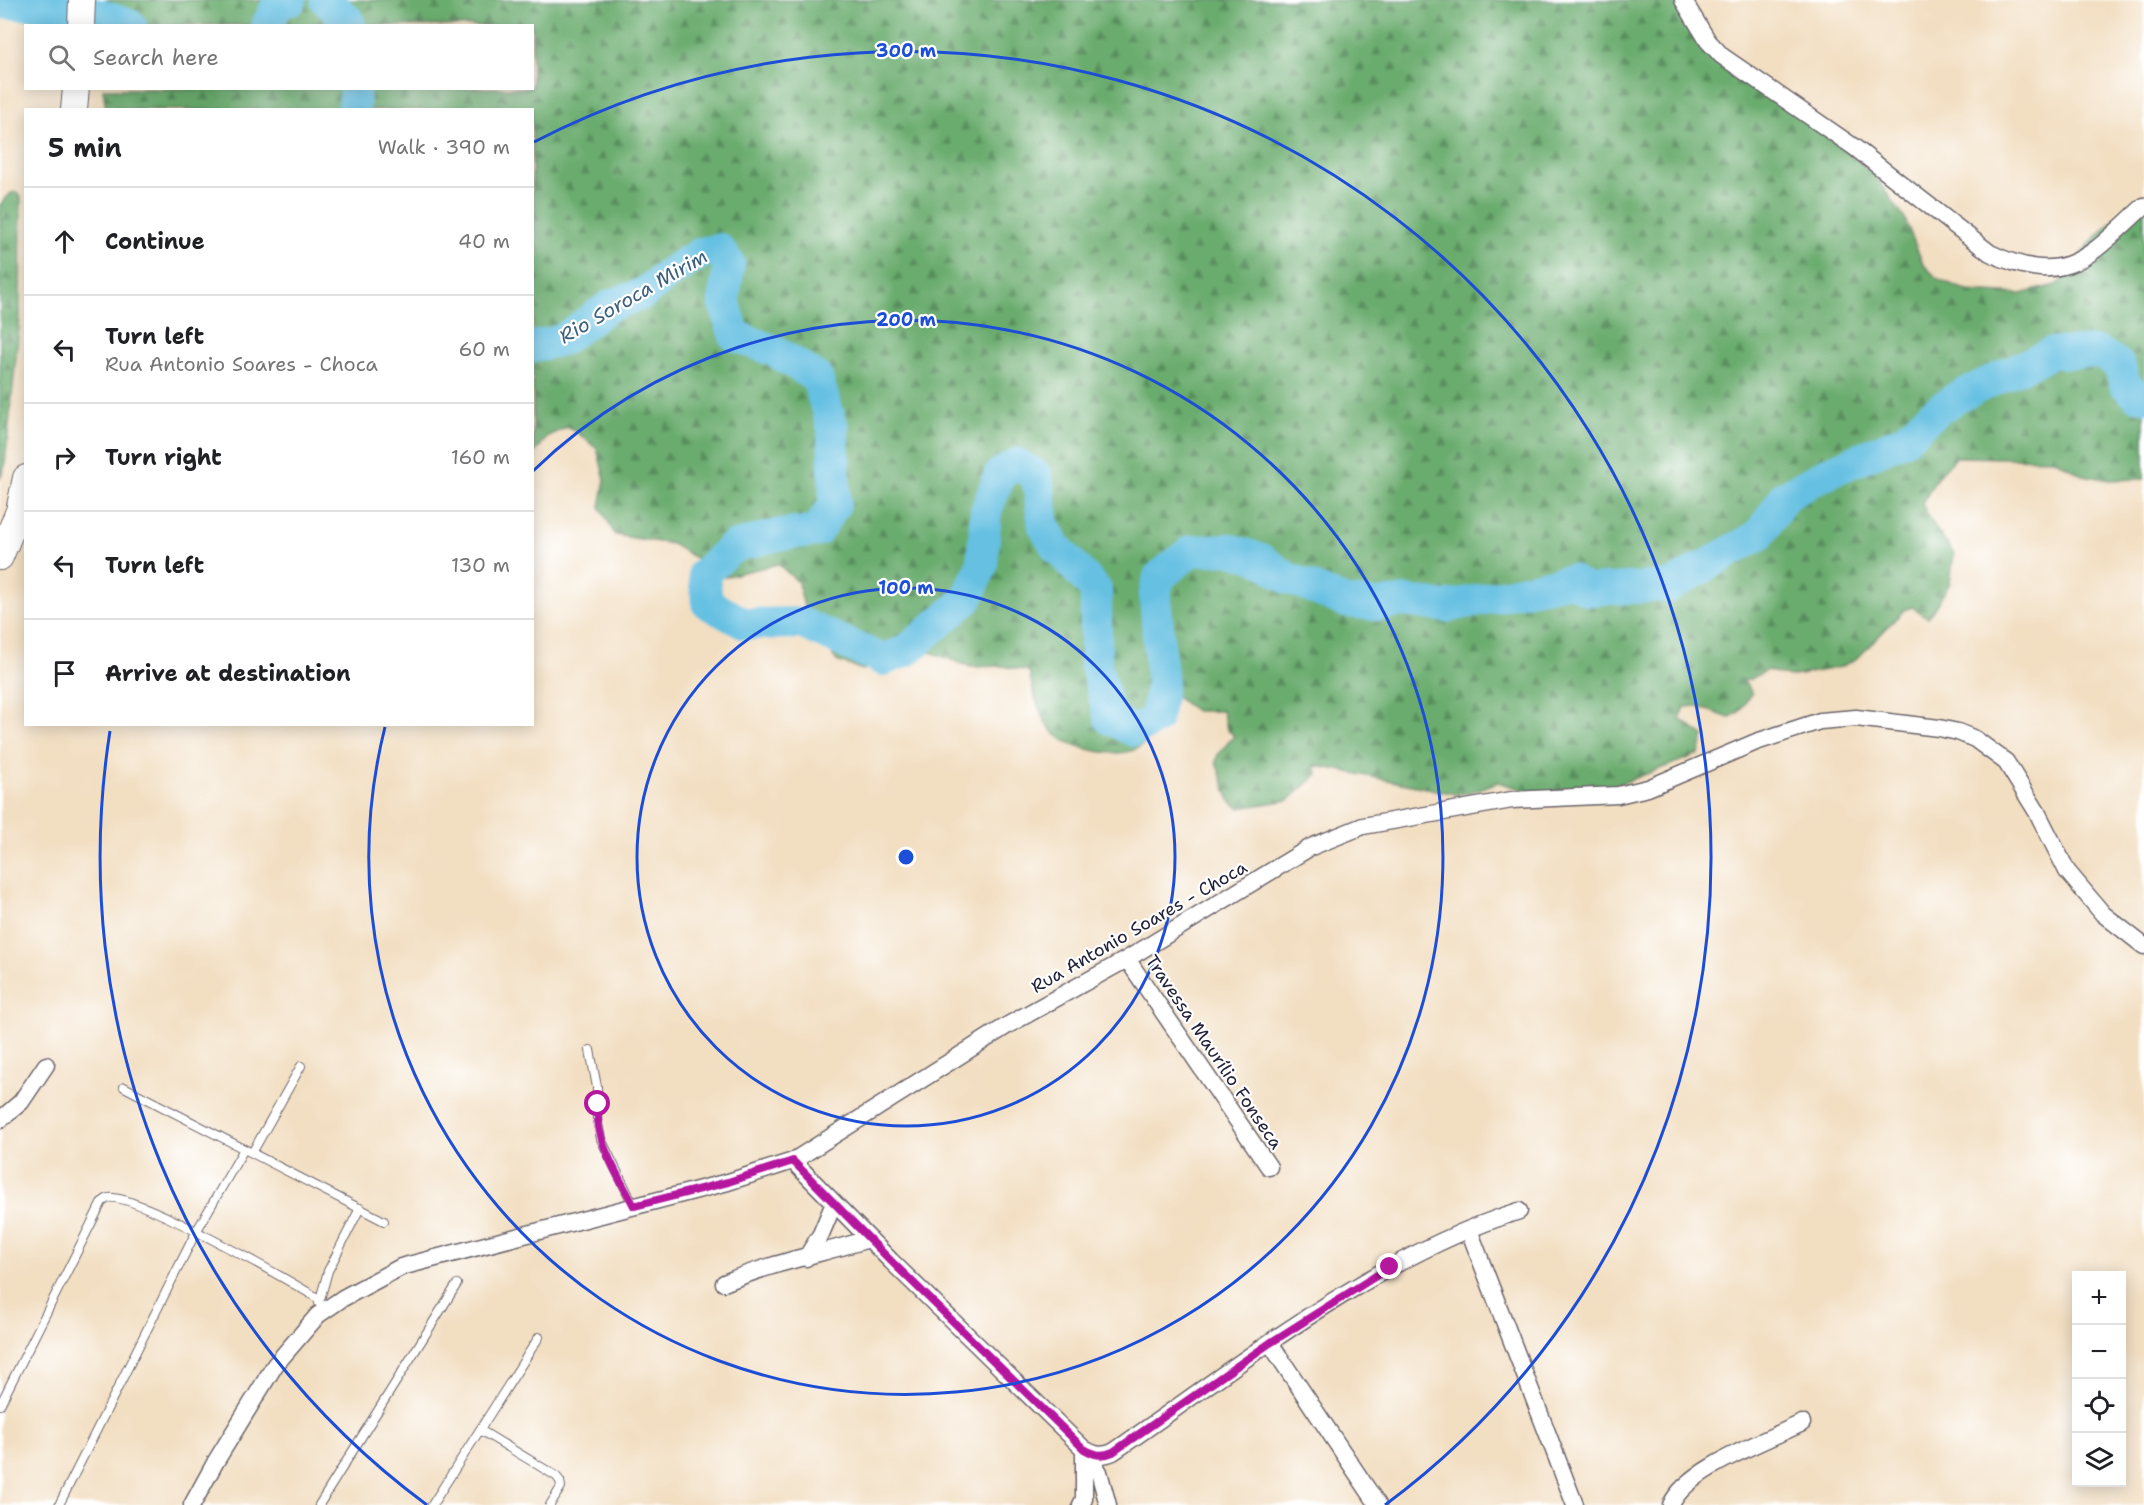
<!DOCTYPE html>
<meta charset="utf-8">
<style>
:root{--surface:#fff;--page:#f6f6f6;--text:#202124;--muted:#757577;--line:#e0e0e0}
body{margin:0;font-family:"Shantell Sans",sans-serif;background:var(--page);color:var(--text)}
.controls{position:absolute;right:18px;bottom:18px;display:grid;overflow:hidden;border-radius:0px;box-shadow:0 3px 15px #0003}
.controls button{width:54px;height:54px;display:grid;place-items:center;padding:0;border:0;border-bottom:2px solid var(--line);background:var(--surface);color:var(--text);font:30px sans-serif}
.stop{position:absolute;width:18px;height:18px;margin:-14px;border:4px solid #b5179e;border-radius:50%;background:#fff}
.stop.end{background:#b5179e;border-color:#fff;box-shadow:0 2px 6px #0008}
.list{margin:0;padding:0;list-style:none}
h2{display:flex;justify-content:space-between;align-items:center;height:78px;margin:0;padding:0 24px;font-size:26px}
h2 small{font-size:20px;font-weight:400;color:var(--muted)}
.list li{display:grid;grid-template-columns:39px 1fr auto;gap:18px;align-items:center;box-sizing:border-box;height:108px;padding:0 24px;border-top:2px solid var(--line)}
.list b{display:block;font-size:22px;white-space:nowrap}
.list p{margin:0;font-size:20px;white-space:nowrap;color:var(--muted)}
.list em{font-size:20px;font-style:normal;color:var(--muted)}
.icon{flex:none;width:33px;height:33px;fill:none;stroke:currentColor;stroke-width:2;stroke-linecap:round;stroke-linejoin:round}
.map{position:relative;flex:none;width:2144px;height:1505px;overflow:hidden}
.search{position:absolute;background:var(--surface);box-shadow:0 3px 15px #0003;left:24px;top:24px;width:510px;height:66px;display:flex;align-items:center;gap:15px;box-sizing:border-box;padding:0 21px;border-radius:0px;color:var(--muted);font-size:22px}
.panel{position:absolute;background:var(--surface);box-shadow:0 3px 15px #0003;left:24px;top:108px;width:510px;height:618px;border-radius:0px}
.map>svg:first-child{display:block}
</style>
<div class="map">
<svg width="2144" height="1505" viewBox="0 0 2144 1505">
<defs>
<pattern id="forest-firs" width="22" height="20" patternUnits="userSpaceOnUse" patternTransform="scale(1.5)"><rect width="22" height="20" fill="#6aac6e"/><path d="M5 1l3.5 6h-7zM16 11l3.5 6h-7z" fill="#578c5c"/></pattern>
</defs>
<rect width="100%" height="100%" fill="#fff"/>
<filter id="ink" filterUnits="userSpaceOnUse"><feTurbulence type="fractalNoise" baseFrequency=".0167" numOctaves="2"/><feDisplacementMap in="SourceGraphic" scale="12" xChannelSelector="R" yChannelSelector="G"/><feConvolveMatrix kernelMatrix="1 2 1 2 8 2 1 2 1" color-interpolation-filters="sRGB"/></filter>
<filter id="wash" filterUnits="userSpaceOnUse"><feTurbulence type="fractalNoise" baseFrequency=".008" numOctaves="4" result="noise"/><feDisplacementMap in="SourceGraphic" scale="24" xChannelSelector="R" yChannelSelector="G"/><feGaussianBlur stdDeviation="1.35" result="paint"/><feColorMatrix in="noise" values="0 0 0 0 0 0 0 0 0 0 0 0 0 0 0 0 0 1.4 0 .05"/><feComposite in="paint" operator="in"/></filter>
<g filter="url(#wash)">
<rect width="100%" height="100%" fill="#f2dec1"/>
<path fill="url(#forest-firs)" stroke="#466754" stroke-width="1.5" d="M106,0H1678L1691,28L1873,173L1905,219L1923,264L1938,279L1968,291L2021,294L2059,284C2081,248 2112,221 2144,194V479L2110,480L2082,475L2054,459L1956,457L1938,476L1922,504L1937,531L1954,554L1950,583L1928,618L1912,607L1904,610L1859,657L1841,667L1789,677L1767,670L1749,680H1743L1752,693L1739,712L1729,718L1697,706L1685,707L1680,719L1704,736L1699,754L1607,789L1553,799L1498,782L1468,793L1455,794L1314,765L1318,774L1289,800L1240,808L1230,801L1216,762L1218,754L1234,736L1227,729L1222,711H1196L1167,691C1158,701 1164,715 1160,726C1158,732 1147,742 1141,746C1122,761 1071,749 1055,734C1039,718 1033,692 1029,671L1002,666L971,667L919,648L890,656L863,670L837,661L820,638L805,611L798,582L778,564L719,578L699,560L672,544L615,535L600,507L605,479L597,449L577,432L567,427L548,436L533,455L532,110H106L103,89L532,88V26L103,25Z
M17,192L21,197L20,318L5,465L0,479V205L11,193Z"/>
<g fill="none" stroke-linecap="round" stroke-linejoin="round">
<path stroke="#65c0e2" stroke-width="32" d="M326,0L349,21L350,26
M0,3C45,5 89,8 131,26
M267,26L279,2L291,0
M354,110L355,88
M532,347L562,340L611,305L643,294L671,272L701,253L719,249L729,263L724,301L735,336L775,351L817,378L833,428L835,504L817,531L777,535L733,547L704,573L707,603L745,624L801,623L883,660L906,651L967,599L982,565L986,511L1000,474L1017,464L1037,476L1044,526L1057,548L1096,590V665L1110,719L1134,731L1156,719L1162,684L1155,594L1159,577L1191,551L1229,549L1262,560L1288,578L1346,602L1378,605L1406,601L1446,607L1571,580L1588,590L1671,586L1759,535L1785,496L1829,472L1905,439L1931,415L1956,398L2051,353L2098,352L2119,365L2125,384L2136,395L2144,396"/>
</g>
</g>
<g filter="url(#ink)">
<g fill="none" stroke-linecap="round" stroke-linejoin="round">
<defs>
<path id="lane" d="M590,1050L597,1087V1120L601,1139L634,1206
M124,1087L384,1221
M252,1153L301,1066
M319,1303L328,1271L360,1208
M0,1405L102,1202L108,1198C134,1192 288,1280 319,1299
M480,1430L556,1476L560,1481L561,1487L550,1505
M59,1505L196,1232L244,1149
M319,1505L457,1284
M432,1505L539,1337"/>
<path id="street" d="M1683,0L1708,41L1722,56L1854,147L1990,253C2067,289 2089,256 2144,206
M1127,959L1269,1167
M0,1120L21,1102L46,1065
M793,1161L891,1261L1084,1449L1099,1472L1108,1505
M1469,1230L1575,1505
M806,1258L821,1234L834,1203
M724,1283C771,1263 820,1254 869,1239
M1270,1343L1378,1505
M1084,1449C1095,1455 1101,1457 1113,1452C1237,1367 1375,1256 1519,1211
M192,1505L216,1461L275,1365L318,1315L343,1298L401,1267L728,1182L793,1161L1008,1025L1127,959L1311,847L1363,826L1512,800L1618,795L1648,788L1756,742L1820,721L1856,718L1939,728L1958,732L1975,739L2006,762L2037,812L2067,871L2103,914L2144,946
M1081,1505L1084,1499V1450
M1671,1505C1686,1469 1766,1441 1802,1423"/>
<path id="primary" d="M81,26L82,0
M74,110L76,88
M0,557L19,511L26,478"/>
</defs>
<use href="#lane" stroke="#6b646a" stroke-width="10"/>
<use href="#street" stroke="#6b646a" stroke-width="19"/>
<use href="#primary" stroke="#6b646a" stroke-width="28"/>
<use href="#lane" stroke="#fff" stroke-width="8"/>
<use href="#street" stroke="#fff" stroke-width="16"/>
<use href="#primary" stroke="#fff" stroke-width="26"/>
</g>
</g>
<g fill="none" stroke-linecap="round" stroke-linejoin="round" filter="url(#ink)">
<path stroke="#b5179e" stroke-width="8" d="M598,1104C594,1140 618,1175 634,1206L728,1182L793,1161L891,1261L1084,1449C1095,1455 1101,1457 1113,1452L1270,1343L1390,1267"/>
</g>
<g fill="none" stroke="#1d4ed8" stroke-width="3">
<circle cx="906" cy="857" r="269"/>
<path d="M533 471A537 537 0 1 1 385 727"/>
<path d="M427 1505A806 806 0 0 1 110 731M534 142A806 806 0 0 1 1385 1505"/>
</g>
<g text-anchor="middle" stroke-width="4.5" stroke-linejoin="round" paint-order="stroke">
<g font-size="18" fill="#22223b" stroke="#fff">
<text transform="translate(1139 927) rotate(-30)" y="6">Rua Antonio Soares - Choca</text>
<text transform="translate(1214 1052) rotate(56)" y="6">Travessa Maurílio Fonseca</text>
</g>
<g font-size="20" font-style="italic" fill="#3d617e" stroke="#fff">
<text transform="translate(633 296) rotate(-30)" y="7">Rio Soroca Mirim</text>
</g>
</g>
<circle cx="906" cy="857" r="9" fill="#1d4ed8" stroke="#fff" stroke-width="3"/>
<g font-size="18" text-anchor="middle" font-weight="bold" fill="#1d4ed8" stroke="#fff" stroke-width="4.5" stroke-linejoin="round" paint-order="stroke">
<text x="906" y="57">300 m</text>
<text x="906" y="326">200 m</text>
<text x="906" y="594">100 m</text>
</g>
</svg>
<div class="controls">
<button>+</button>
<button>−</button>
<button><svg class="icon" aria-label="locate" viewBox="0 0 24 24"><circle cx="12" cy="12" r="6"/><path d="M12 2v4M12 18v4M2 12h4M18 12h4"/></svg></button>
<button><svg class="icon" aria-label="layers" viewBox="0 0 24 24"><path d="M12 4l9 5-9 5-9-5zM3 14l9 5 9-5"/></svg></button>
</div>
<div class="stop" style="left:598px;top:1104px"></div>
<div class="stop end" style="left:1390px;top:1267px"></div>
<div class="search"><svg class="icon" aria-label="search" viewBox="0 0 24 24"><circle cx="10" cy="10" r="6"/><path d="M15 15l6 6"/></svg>Search here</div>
<section class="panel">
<h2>5 min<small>Walk · 390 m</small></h2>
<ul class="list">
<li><svg class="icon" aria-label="ahead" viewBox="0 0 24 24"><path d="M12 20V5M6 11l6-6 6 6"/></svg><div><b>Continue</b></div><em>40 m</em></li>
<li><svg class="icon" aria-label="left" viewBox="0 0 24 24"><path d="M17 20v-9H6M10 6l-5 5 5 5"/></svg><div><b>Turn left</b><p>Rua Antonio Soares - Choca</p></div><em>60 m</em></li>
<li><svg class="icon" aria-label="right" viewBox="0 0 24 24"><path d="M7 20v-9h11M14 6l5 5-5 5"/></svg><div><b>Turn right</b></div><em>160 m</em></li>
<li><svg class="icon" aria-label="left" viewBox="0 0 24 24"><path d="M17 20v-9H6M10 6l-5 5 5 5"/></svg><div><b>Turn left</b></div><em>130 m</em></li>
<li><svg class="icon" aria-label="arrive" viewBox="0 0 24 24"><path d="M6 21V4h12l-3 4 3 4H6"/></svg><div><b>Arrive at destination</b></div></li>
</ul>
</section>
</div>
